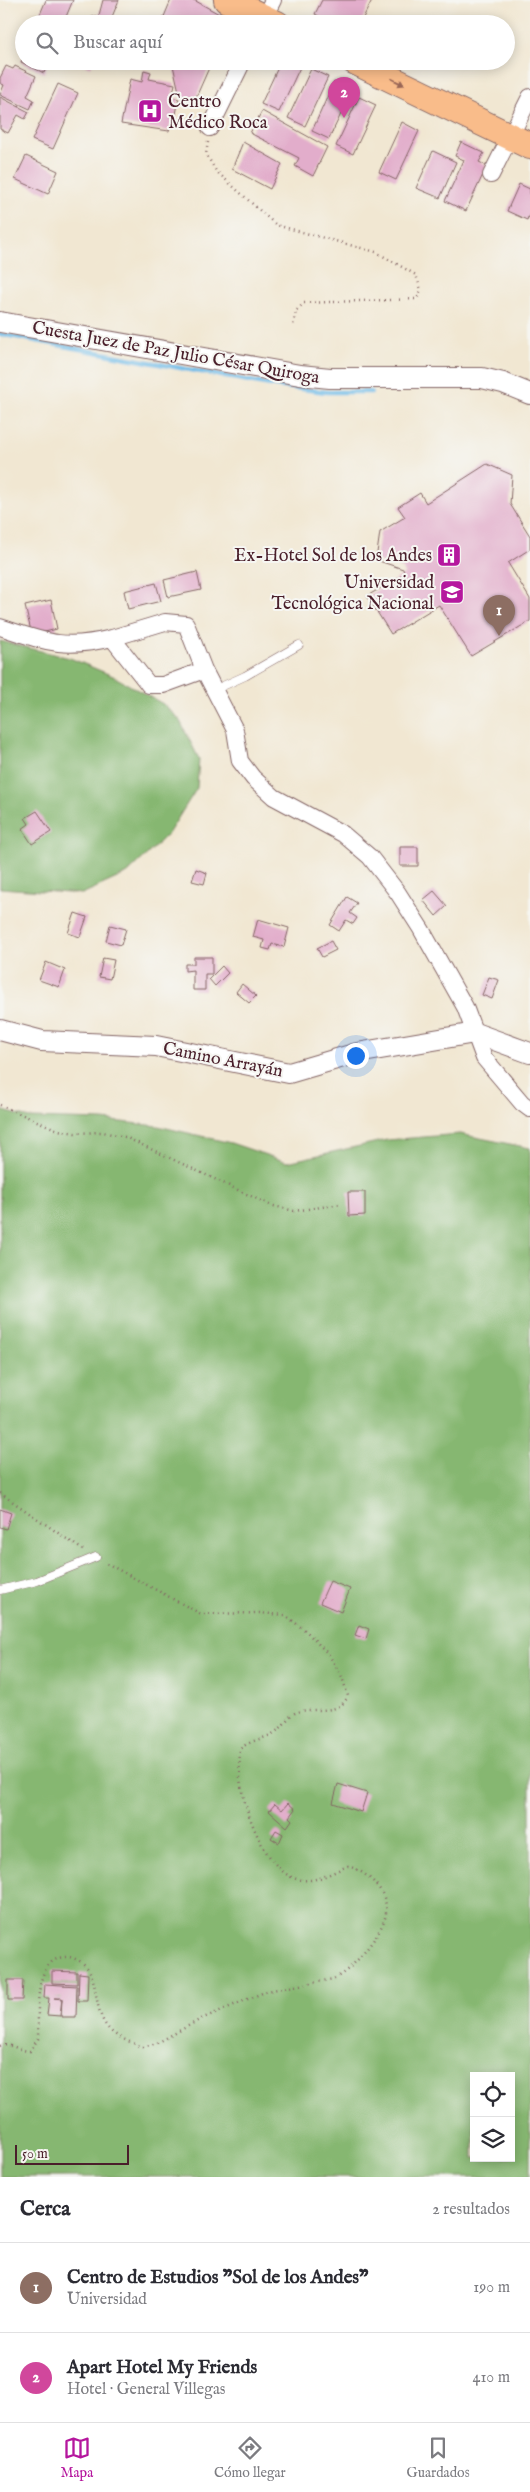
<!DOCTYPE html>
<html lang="es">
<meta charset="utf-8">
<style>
:root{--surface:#fff;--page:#f7f7f7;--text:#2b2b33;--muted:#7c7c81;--line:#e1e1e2;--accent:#b5179e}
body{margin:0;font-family:"IM FELL English",serif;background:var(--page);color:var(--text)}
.controls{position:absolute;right:15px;bottom:15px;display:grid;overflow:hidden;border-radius:0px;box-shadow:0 2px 12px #0003}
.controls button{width:45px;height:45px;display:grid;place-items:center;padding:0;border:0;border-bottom:1px solid var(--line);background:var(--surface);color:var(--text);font:25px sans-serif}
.scale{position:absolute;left:15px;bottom:12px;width:114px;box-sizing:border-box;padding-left:5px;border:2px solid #4a1f2b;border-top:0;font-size:14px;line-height:18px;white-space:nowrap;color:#4a1f2b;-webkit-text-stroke:4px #f6f6f2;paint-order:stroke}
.you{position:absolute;left:355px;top:1055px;width:18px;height:18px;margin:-12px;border:4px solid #fff;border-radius:50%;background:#1a73e8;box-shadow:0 0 0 8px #1a73e833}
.badge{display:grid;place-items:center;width:32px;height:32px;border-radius:50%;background:var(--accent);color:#fff;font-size:16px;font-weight:700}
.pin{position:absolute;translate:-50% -41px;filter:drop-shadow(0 1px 2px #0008)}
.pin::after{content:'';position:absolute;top:26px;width:18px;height:15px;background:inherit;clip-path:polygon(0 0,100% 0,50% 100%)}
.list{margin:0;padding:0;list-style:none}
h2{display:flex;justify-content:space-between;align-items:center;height:65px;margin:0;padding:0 20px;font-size:21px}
h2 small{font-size:16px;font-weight:400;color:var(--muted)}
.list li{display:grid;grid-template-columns:32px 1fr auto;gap:15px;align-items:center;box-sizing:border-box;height:90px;padding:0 20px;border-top:1px solid var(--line)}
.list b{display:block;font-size:19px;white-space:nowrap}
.list p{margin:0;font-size:16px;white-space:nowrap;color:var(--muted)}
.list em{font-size:16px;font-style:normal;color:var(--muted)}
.icon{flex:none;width:28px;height:28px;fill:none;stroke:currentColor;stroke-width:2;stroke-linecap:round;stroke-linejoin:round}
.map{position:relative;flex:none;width:530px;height:2177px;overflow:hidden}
.search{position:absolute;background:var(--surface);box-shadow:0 2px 12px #0003;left:15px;right:15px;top:15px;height:55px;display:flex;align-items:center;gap:12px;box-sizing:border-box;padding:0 18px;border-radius:28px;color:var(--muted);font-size:19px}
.sheet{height:245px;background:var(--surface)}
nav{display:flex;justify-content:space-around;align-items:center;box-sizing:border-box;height:70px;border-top:1px solid var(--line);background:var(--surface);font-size:14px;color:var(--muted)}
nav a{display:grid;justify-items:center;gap:2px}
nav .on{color:var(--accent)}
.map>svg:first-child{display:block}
</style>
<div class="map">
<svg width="530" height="2177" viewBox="0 0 530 2177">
<rect width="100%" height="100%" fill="#f6f6f2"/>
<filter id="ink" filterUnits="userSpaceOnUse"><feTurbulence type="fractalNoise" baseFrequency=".02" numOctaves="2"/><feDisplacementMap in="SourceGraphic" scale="10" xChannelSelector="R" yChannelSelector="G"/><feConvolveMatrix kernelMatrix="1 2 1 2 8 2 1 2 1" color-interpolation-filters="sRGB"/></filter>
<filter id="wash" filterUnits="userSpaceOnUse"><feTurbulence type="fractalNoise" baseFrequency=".0096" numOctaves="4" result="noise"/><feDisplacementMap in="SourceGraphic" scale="20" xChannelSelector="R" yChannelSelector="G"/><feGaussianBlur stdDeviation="1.12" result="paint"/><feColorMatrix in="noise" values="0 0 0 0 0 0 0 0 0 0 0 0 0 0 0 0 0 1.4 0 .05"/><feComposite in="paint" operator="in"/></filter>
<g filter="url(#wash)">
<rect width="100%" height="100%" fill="#f1e7d2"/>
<path fill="#86b771" stroke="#686b4e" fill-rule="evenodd" d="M0,641L70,658L113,676L163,704L179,719L199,759L197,788L168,834L128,873L82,894L0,888Z
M0,1110L30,1118L103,1120L158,1126L231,1143L287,1162L387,1140L460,1134L530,1148V2177H0ZM474,2076H511V2158H474Z"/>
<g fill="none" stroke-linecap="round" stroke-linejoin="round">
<path stroke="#6ebbe8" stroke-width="4.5" d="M0,334L276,386L327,392H371"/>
</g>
<g id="blocks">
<path fill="#e2adcb" d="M46,0H73L63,24H36Z
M103,0H119L109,24H87L89,18L99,15Z
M171,0H194L228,19L230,24H164L163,19Z
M322,0H372L360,24H333L315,14Z
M24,56V61H49L44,73L21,62Z
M76,61H93L91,68Z
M172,61H212L193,104L180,96Z
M281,61L302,63L279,112L261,104Z
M6,66L13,69L15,66L36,76L27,96L34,100L30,109L0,95L4,85L0,83V78Z
M311,69L328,77L305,126L288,118Z
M144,70L151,72L149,79L175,84L172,97L179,99L174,124L170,125L169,131L121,124L130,79L142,82Z
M334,82L352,91L329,139L312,131Z
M58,84L78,93L53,149L32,140Z
M0,97L29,112L25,119L18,115L8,133L0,129Z
M359,97L376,105L353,154L336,146Z
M262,111L327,147L313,176L295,166L299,158L250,133Z
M402,122L419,131L396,180L379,172Z
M243,142L282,164L270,189L232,169Z
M461,142L484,153L479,162L487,166L466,211L445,201L464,160L455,156Z
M433,151L456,162L440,198L416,188Z
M26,156L58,171L48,194L15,179Z
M519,184L530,189V218L528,217L527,220L507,211Z
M487,464L512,475L510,504L530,536V549L508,563L530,599V621L471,656L439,605L391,634L367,596L405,574L403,569L376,560L380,532L405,517L398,507L420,493L426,503Z
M197,572L201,590L168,597L164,580Z
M156,583L161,601L128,609L124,591Z
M51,600L57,629L32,635L25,606Z
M37,811L51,832L32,844L22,829L29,824L25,818Z
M400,847H418V866H400Z
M196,869L207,873L204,884L192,881Z
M434,891L447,906L436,916L423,900Z
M347,897L357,903L350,913L357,918L353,924L346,920L339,931L330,925Z
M75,913L87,917L80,937L68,933Z
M258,919L289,928L284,947L272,944L270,950L262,948L264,940L253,937Z
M110,925L126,929L121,945L106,941Z
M331,941L336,950L322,957L317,948Z
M194,957H212V974H205V990H193V970L185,971V964H194Z
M103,958L114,960L110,979L99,977Z
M46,962L65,970L59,987L39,980Z
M222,966L228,973L215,986L209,979Z
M489,977L499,980L492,999L482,995Z
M242,984L256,996L249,1003L236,992Z
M348,1192H365V1215L349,1216Z
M0,1509L11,1513L6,1529L0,1527Z
M330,1581L350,1589L341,1612L320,1603Z
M359,1625L369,1629L366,1639L355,1635Z
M338,1784L367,1793L361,1812L333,1803Z
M288,1803L295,1809L289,1817L292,1820L287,1827L269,1811L275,1804L282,1810Z
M276,1830L283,1834L279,1843L271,1838Z
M52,1971L77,1972V1984L52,1983Z
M79,1973L88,1974L87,2001H78Z
M8,1980H23L22,2000H8Z
M45,1984L77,1986L76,2017H61L62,1998H54L62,1999L60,2016L47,2015L49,1998H44Z"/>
</g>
</g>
<g filter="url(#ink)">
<use href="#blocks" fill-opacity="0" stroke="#846565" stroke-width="1"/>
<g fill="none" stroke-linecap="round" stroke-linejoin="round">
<defs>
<path id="service" d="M216,689L245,676L299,645
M0,1590L37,1581L96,1557"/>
<path id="minor" d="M261,24L273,0
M210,128L243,61
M491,175L530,97
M0,627C46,642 64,650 112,638
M204,670L163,685H149L112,638L165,622L186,624L204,670L235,730L240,761L253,778L274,797L343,834L370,857L398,893L421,929L465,1007L484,1058L522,1103L530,1109"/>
<path id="tertiary" d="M0,322L300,375L330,378H482L503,383L530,394
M0,1030L42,1041L156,1046L289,1073L357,1053L475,1033L530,1053"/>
<path id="primary" d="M227,0L277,24
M354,61L530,146"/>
</defs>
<use href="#service" stroke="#846565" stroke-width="9"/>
<use href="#minor" stroke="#846565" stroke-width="18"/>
<use href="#tertiary" stroke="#846565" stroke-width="22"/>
<use href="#primary" stroke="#846565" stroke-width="28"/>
<path stroke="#846565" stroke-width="2.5" stroke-dasharray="1 4" stroke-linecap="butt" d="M208,142L206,154L216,171L276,225L376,252L416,275L421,290L417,299L304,303L296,311L293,326
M0,1105L58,1130L75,1133L103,1132L125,1137L270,1205L294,1211L342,1204
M0,1493L83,1550
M0,2046C12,2043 19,2051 30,2051L38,2039C39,2014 31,1955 69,1957C77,1958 87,1965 90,1972C99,1991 94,2016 112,2032C120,2039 133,2043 143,2047L157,2043L201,2019L267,1991L333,1979C352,1971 379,1937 385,1918C392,1894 368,1872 348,1866C332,1872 316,1884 297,1879C269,1872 249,1821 243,1795C239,1780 239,1764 240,1749C253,1738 266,1740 278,1730C285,1725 287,1717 295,1713C313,1705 338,1718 348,1696L342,1677L329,1655L306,1631L285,1615L259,1613L201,1614L106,1563"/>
<use href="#service" stroke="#fff" stroke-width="8"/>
<use href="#minor" stroke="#fff" stroke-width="16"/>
<use href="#tertiary" stroke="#fff" stroke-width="20"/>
<use href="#primary" stroke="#f9bc8a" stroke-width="26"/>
</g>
<defs><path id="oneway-solid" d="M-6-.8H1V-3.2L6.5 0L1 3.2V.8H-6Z" transform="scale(1.25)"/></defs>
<use fill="#996656" href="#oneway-solid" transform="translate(398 82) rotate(26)"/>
</g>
<defs>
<symbol id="hospital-square" viewBox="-11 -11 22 22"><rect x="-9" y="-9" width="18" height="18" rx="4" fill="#b5179e" stroke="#f6f6f2"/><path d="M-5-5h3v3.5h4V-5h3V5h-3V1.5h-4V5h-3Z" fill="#fff"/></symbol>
<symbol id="building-square" viewBox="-11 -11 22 22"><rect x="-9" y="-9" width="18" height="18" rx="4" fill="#b5179e" stroke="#f6f6f2"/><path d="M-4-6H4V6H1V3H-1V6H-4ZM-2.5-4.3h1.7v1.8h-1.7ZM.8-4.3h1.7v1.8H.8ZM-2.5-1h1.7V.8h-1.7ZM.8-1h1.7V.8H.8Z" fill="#fff"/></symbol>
<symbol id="university-square" viewBox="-11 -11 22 22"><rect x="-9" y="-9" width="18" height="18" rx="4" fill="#b5179e" stroke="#f6f6f2"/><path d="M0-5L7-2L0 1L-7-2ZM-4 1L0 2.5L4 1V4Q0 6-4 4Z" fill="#fff"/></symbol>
</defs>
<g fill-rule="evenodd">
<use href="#hospital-square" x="136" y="97" width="28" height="28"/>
<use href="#building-square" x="435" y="541" width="28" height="28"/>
<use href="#university-square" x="438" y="578" width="28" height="28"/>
</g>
<g text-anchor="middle" stroke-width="4" stroke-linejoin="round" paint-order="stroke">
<g font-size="18" fill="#4a1f2b" stroke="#f6f6f2" text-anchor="end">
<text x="168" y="107" text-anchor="start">Centro<tspan x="168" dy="21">Médico Roca</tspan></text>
<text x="432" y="561">Ex-Hotel Sol de los Andes</text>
<text x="434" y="588">Universidad<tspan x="434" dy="21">Tecnológica Nacional</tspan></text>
</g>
<g font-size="18" fill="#4a1f2b" stroke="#f6f6f2">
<text transform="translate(176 352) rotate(10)" y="6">Cuesta Juez de Paz Julio César Quiroga</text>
<text transform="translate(223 1059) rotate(11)" y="6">Camino Arrayán</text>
</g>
</g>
</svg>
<div class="controls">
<button><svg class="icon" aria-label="locate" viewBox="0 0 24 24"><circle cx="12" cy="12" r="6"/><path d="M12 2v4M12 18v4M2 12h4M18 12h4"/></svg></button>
<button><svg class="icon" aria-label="layers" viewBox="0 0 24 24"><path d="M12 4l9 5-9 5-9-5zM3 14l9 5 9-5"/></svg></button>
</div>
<div class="scale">50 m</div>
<div class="you"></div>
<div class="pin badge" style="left:499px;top:636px;background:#8d6e63">1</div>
<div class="pin badge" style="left:344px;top:118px;background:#d1479c">2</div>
<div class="search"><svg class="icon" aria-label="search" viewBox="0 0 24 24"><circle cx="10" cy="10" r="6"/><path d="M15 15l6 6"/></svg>Buscar aquí</div>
</div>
<section class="sheet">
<h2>Cerca<small>2 resultados</small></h2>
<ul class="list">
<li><span class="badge" style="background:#8d6e63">1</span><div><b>Centro de Estudios &quot;Sol de los Andes&quot;</b><p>Universidad</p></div><em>190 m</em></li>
<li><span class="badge" style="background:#d1479c">2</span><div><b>Apart Hotel My Friends</b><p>Hotel · General Villegas</p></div><em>410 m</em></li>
</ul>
</section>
<nav>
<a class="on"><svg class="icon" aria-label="map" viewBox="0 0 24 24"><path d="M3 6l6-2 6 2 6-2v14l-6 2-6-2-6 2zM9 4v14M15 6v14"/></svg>Mapa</a>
<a><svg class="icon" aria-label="directions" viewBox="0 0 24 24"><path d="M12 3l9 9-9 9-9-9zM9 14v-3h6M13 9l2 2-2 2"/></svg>Cómo llegar</a>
<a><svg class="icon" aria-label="saved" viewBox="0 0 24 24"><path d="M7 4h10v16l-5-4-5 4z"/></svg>Guardados</a>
</nav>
